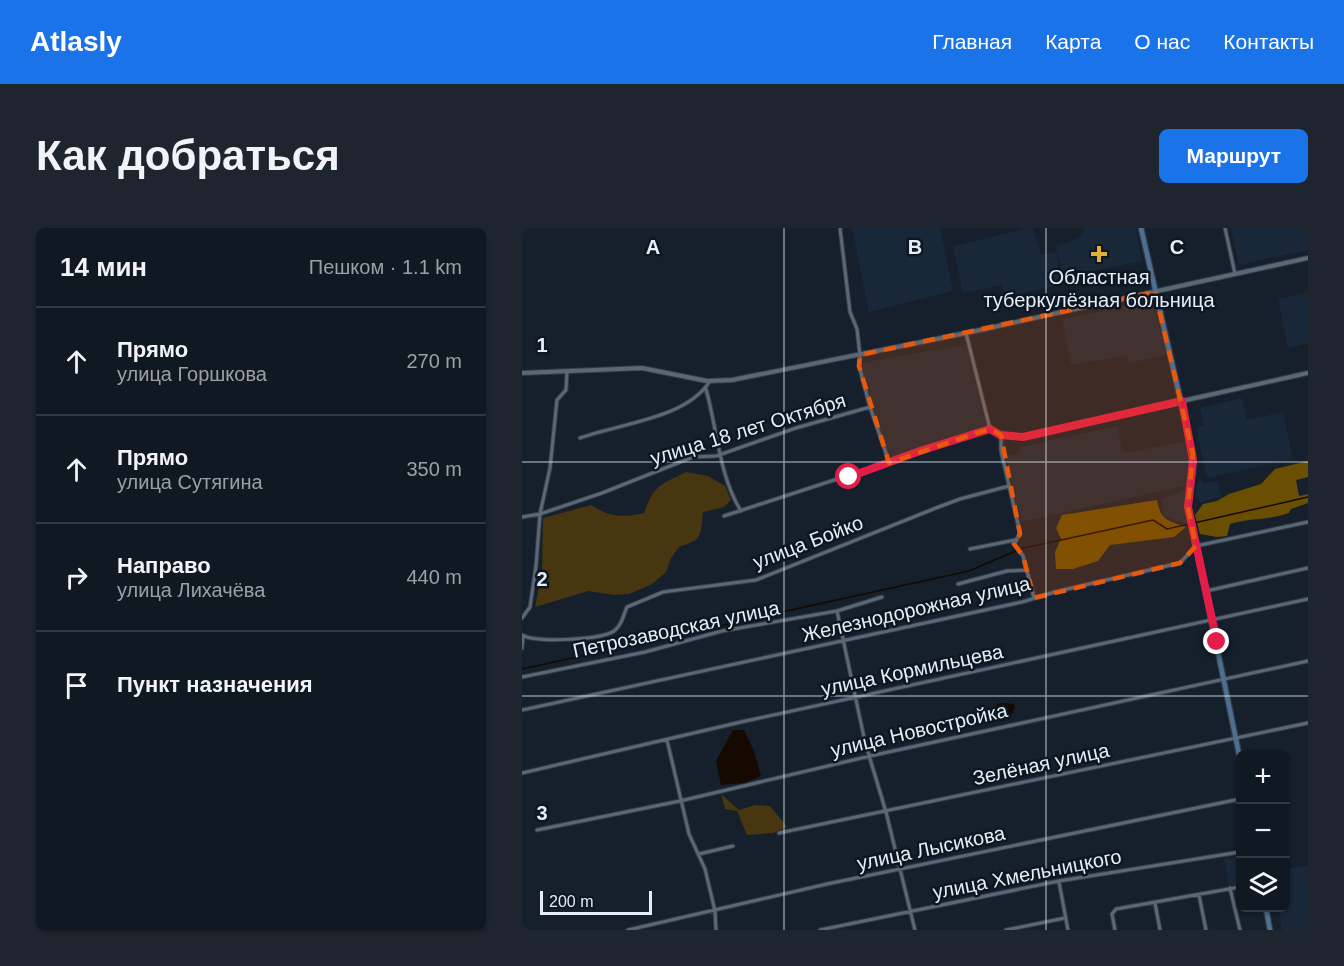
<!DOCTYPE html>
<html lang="ru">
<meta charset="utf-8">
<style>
:root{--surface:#101821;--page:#1e252e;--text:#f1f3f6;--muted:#9ca0a5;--line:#30373f;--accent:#1a73e8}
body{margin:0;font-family:Helvetica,sans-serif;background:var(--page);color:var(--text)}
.controls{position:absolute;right:18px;bottom:18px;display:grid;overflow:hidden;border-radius:9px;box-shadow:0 2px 4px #0004}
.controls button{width:54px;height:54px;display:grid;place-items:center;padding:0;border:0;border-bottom:2px solid var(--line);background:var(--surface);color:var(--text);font:30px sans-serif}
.scale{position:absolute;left:18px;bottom:15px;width:112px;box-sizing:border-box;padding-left:6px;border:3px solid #e6edf6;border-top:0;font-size:16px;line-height:21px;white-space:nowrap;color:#e6edf6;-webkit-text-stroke:4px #0c1722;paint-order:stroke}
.stop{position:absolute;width:18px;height:18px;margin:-14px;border:4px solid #e11d48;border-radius:50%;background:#fff}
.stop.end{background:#e11d48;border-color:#fff;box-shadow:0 2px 6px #0008}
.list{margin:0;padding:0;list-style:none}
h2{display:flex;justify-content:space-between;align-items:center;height:78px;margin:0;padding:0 24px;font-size:26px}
h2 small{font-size:20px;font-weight:400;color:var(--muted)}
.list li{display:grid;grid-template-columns:39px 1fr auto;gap:18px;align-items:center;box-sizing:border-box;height:108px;padding:0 24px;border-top:2px solid var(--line)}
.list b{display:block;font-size:22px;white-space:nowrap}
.list p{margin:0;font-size:20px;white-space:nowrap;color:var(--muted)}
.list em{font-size:20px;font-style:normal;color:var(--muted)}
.icon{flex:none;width:33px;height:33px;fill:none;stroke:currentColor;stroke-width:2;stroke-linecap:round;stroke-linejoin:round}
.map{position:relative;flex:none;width:786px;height:702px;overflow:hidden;border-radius:9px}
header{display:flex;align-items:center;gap:36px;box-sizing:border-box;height:84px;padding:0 30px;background:var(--accent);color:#fff}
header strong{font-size:28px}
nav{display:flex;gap:33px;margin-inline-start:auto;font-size:21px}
.intro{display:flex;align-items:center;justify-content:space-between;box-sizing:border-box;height:144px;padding:0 36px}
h1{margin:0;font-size:42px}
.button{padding:15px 27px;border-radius:9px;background:var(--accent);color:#fff;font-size:21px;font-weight:700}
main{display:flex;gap:36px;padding:0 36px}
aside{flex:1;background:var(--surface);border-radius:9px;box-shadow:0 2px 4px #0004}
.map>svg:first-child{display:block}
</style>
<header>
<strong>Atlasly</strong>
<nav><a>Главная</a><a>Карта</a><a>О нас</a><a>Контакты</a></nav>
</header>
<div class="intro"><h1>Как добраться</h1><a class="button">Маршрут</a></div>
<main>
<aside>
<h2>14 мин<small>Пешком · 1.1 km</small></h2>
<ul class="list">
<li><svg class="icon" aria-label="ahead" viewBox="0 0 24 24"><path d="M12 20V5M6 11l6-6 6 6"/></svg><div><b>Прямо</b><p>улица Горшкова</p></div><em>270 m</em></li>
<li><svg class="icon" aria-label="ahead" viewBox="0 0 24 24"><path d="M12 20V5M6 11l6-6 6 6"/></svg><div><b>Прямо</b><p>улица Сутягина</p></div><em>350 m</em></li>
<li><svg class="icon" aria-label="right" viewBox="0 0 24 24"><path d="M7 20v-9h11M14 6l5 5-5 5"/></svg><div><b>Направо</b><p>улица Лихачёва</p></div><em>440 m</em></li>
<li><svg class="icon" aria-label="arrive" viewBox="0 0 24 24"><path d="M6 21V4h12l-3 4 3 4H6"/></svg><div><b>Пункт назначения</b></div></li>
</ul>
</aside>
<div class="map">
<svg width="786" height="702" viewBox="0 0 786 702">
<rect width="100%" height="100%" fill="#15202c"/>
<path fill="#182839" d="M330,0H418L431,63L347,84Z
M506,0H511L519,27L534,24L541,56L484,69L480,57L441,65L431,18Z
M563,0H613L620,33L541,49L534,18L558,10Z
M709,0H786V22L717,37Z
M786,64V115L766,120L756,71Z
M631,73L645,127L607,135L605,127L549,137L540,91Z
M444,116L464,199L369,230L364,222L339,135Z
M720,170L725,192L761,184L771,231L685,250L674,200L682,197L678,180Z
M595,198L600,222L604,225L662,213L669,237L667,257L499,294L484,228L499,224L498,219Z
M677,251L682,255L695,253L699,269L678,274L673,267Z
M666,259L664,275L668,299L642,288L640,272Z
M718,629V656L707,658L702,631Z
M786,638V702H760L757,680H764V641Z"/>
<path fill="#473610" d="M164,244L186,248L203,258L209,272L202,279L181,284C178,308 182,311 157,319L149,330L144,344L130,356L107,366L92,367L66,363L13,379L20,342L21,290L69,277C87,289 101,290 122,285C132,257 138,257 164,244Z
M199,566L217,582L233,577L248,578L265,599L251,605L225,607L215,583L203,581Z"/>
<path fill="#6a4e02" d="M786,233V249L774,252L777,268L786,266V275L769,281L767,285C748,292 728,290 708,296L705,308L695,309L678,306L673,287L681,276L695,273L707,266L739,256L753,241Z
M635,272C639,293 645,292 664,299L652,309L588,317L576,333L551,341H534L533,324L539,311L534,300L540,287Z"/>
<path fill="#150900" d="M481,475L492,476L493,479L490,486L482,491L476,489L474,476Z
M211,502H222L232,523L239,548L223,555L199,557L194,533Z"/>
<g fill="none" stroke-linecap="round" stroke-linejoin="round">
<path stroke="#150900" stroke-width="1.5" d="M672,295L786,269
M0,441L447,343L498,321L631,292L645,301L667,296"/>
<defs>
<path id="minor" d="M318,0L328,84L335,101L338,127L337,138L348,179L367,234
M703,0L713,46
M444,105L468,201L479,207V223L498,305L492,316L501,328L512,370
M184,161C195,200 197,248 219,283
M479,207L501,209L659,173
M58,210C99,195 164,191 188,153
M202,288L468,201
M0,289L18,286L80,265L171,229L194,228L274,200L348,179
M448,321L493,312
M436,356L485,343L504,342
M684,363L786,340
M315,383L343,514L364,584L393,702
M0,390L8,379L14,338L18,286L28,240L35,172L44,162L45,143
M0,407C13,415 79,412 92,403C100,397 101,388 105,379L141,364L234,352L414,280L438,271L487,258
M0,420L1,409
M0,449L123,424L200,403L315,383L360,369
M0,482L500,374L533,364L658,335L674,318L786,294
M145,512L167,606L183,641L193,683L194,702
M0,545L219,494L786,371
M15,602L158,573L348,528L786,433
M257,605L786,495
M177,626L211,618
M537,654L546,702
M708,660L718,702
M677,667L684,702
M633,675L638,702
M106,702L305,656L718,571
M298,702L537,653L718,624
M484,702L543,690
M593,702L590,686L594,681L718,659"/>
<path id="tertiary" d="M0,145L120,140L185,153L210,152L444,105L786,30
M660,173L786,145"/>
<path id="secondary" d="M619,0L671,226V243L666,279L718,531
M744,680L748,702"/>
</defs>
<use href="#minor" stroke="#343b46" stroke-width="5"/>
<use href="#tertiary" stroke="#343b46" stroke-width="6"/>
<use href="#secondary" stroke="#343b46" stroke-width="7"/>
<use href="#minor" stroke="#5a6776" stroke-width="3"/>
<use href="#tertiary" stroke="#5a6776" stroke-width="4"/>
<use href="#secondary" stroke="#4c6f93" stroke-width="4.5"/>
</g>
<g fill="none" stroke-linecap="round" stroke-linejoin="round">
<path stroke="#e11d48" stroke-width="8" d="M327,249L398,223L468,201L478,207L501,209L660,173L671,232L666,279L695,414"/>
</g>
<path fill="#e8590c" fill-opacity="0.2" stroke="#e8590c" stroke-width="4.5" stroke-dasharray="12 8" stroke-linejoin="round" d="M633,64L671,226L666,279L674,318L658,335L512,370L501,328L492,316L498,306L479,207L468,201L455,205L367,235L337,138L338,127Z"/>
<path fill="none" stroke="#e6edf6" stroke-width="1.5" stroke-opacity="0.55" d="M262,0V702M524,0V702M0,234H786M0,468H786"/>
<path fill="#e2af34" stroke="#0c1722" stroke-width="2" d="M574 17h6v6h6v6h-6v6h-6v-6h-6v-6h6z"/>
<g text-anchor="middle" stroke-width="5" stroke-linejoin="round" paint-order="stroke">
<g font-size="20" fill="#e6edf6" stroke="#0c1722">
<text x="577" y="56">Областная<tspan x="577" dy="23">туберкулёзная больница</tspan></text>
</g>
<g font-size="20" fill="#e6edf6" stroke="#0c1722">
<text transform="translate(226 201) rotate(-17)" y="7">улица 18 лет Октября</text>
<text transform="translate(286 314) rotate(-21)" y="7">улица Бойко</text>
<text transform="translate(394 381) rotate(-13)" y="7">Железнодорожная улица</text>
<text transform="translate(154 401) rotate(-12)" y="7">Петрозаводская улица</text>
<text transform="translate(390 442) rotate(-12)" y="7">улица Кормильцева</text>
<text transform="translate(397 502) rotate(-13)" y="7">улица Новостройка</text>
<text transform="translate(519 536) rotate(-12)" y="7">Зелёная улица</text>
<text transform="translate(409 620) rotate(-12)" y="7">улица Лысикова</text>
<text transform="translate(505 646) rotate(-11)" y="7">улица Хмельницкого</text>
</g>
</g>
<g font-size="20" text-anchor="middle" font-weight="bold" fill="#e6edf6" stroke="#0c1722" stroke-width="5" stroke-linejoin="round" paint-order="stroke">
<text x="131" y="26">A</text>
<text x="393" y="26">B</text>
<text x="655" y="26">C</text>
<text x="20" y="124">1</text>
<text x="20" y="358">2</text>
<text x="20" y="592">3</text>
</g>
</svg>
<div class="controls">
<button>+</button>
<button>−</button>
<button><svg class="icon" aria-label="layers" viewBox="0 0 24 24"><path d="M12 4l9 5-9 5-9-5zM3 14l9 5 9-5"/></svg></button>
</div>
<div class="scale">200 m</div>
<div class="stop" style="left:327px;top:249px"></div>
<div class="stop end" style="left:695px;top:414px"></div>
</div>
</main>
